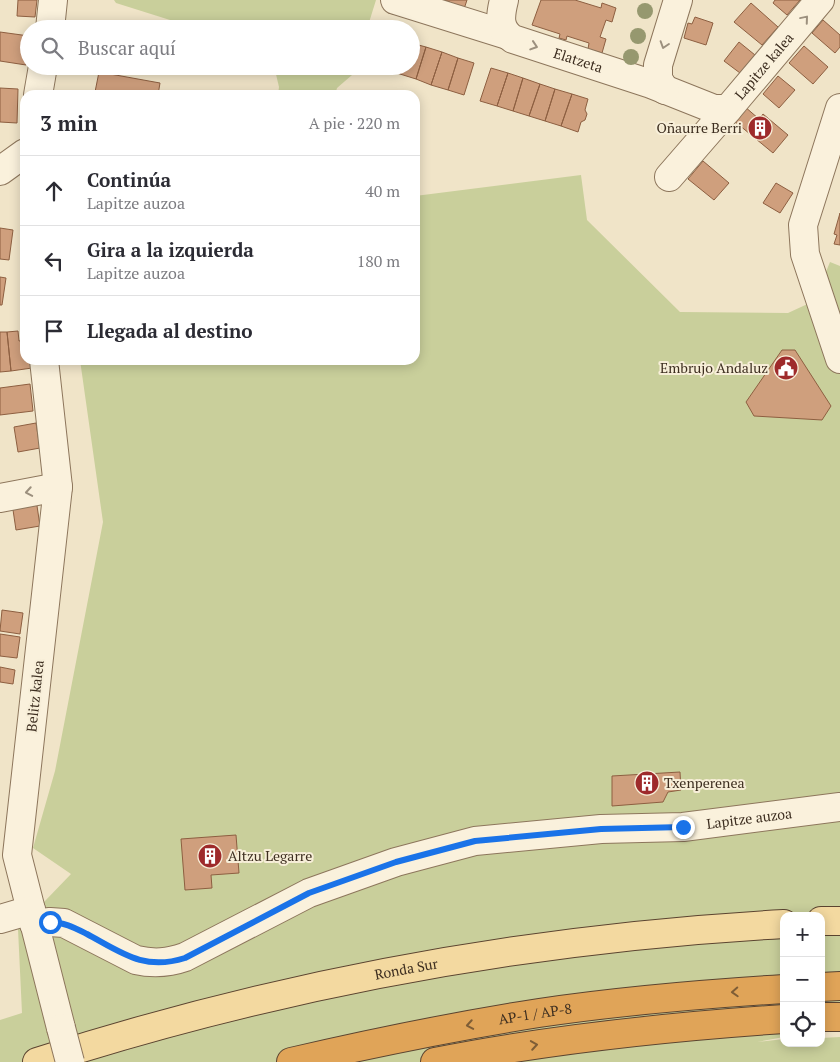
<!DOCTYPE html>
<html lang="es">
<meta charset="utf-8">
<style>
:root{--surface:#fff;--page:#f2f2f3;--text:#2b2b33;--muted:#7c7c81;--line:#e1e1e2}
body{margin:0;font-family:"PT Serif",serif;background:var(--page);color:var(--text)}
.controls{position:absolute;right:15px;bottom:15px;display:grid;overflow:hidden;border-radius:10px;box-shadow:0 2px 12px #0003}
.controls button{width:45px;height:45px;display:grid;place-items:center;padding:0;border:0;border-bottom:1px solid var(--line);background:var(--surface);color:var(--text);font:25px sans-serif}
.stop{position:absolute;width:15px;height:15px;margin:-11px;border:4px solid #1a73e8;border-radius:50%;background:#fff}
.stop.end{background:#1a73e8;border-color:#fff;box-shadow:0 1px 5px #0008}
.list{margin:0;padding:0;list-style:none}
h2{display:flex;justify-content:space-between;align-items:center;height:65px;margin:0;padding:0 20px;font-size:21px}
h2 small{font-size:16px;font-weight:400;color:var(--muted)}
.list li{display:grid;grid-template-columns:32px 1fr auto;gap:15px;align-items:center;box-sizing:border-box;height:70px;padding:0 20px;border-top:1px solid var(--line)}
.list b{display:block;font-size:19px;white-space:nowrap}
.list p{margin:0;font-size:16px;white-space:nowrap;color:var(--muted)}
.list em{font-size:16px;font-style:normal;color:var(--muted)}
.icon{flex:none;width:28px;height:28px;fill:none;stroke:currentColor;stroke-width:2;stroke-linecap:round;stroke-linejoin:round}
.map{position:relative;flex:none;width:840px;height:1062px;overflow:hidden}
.search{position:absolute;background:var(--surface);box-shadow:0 2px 12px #0003;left:20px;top:20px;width:400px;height:55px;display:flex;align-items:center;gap:12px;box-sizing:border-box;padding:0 18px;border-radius:28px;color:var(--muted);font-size:19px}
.panel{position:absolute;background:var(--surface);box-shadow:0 2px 12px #0003;left:20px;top:90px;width:400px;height:275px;border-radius:15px}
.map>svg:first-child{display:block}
</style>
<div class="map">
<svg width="840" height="1062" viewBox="0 0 840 1062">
<rect width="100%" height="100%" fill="#f0e4c8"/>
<path fill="#c9cf9b" d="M114,0H376L367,29H188L170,20L116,3Z
M274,66H354L352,75L337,88L335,95H278L279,87Z
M581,175L587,220L680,312L788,313L814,301L830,262L840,266V1025L821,1029V916H784V1037L757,1042L784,1039V1043H821V1038L840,1037V1062H0V1020L22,1013L18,929L71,874L33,848L55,771L103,522L80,360H415V196Z"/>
<path fill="#cf9f7d" stroke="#8d5f41" d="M18,0H37L35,17L17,16Z
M443,0H467L464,9L449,4L450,2Z
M541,0H575L601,8L602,3L616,8L612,22L606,20L600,37L606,39L602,53L588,49L589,43L567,36L566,40L559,38L560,34L532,25Z
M775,0H800L787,15L773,3Z
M751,3L778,27L762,45L734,22Z
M695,17L713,23L706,45L684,38L688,23L692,24Z
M823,20L840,35V47L835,53L812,33Z
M0,32L29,36L26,65L0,61Z
M739,42L755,55L740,73L724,61Z
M411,43L426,47L416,79L400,74L402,66H411Z
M804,46L828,67L813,84L789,63Z
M426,47L442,52L431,85L416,79Z
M442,52L458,58L448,90L431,85Z
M458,58L474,63L464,95L448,90Z
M384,66H402L400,74L383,69Z
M491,68L508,73L497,106L480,101Z
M99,72L160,83L158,95H106V93L95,92Z
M508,73L523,78L513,111L497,106Z
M778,76L795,90L779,108L763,94Z
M523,78L540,84L529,116L513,111Z
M540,84L555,89L545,121L529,116Z
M0,88L18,89L17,123L0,122Z
M555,89L572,94L561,126L545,121Z
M572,94L588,99L585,110L587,114L585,120L581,122L578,132L561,126Z
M744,106L759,119L763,114L788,135L773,153L733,120Z
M703,161L729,183L714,200L688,179Z
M776,183L793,193L780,213L763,203Z
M840,213V245L834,244L837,235L834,234Z
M0,228L13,230L9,260L0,259Z
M0,277L6,278L2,305H0Z
M18,331L19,341L25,340V360H31L32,368L11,371L7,332Z
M0,332H7L11,371L0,372Z
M782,350H795L831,406L822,420L754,416L746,402Z
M30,384L33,411L0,415V388Z
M36,423L40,448L18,452L14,427Z
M36,499L40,526L16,530L12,503Z
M2,610L23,613L20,634L0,631Z
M0,634L20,637L17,658L0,656Z
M0,667L15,670L13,684L0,682Z
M680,772L681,790L668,792L663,802L612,806V776Z
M236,835L239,873L211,875L212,888L185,890L181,839Z"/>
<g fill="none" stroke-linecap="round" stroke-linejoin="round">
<defs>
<g id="minor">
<path d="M395,0L507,35"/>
<path id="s1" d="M504,0C500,16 498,29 513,39L651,84L714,109H728"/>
<path d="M50,29L53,0"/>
<path d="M665,90L658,79V65L678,0"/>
<path d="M38,95L43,66"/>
<path d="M840,108L803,225L805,254L840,359"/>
<path d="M0,171L25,153"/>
<path id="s2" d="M669,177L728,109L820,0"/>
<path d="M44,360L58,487L17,855L61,1028"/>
<path d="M0,498L58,487"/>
<path d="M0,919L31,910"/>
<path id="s3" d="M34,924L50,922L64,923L136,960C154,964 168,963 185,957L309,893L396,862L475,841L601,829L683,827L840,807"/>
</g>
<g id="major">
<path d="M821,921H840"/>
<path id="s4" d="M37,1062C279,984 530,938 784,924"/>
</g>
<g id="highway">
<path d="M821,987L840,986"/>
<path d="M821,1017H840"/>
<path id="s5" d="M291,1062C373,1043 456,1026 539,1013C620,1001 702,994 784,989"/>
<path d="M435,1062C550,1039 666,1027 784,1019"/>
</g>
</defs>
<use href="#minor" stroke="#8d765c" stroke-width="30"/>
<use href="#major" stroke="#5b4430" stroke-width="30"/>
<use href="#highway" stroke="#5b4430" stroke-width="30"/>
<use href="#minor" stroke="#faf1dc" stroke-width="28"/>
<use href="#major" stroke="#f3d9a0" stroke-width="28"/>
<use href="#highway" stroke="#e0a458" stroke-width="28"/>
<defs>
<path id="minor-bridge" d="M61,1028L70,1062"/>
</defs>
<use href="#minor-bridge" stroke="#8d765c" stroke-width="30" stroke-linecap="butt"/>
<use href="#minor-bridge" stroke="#faf1dc" stroke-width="28"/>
</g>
<g fill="#96986f">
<circle cx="645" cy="11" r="8"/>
<circle cx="638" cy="36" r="8"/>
<circle cx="631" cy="57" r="8"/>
</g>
<defs><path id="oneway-chevron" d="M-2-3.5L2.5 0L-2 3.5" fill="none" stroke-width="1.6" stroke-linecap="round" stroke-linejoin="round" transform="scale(1.25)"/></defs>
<g stroke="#9c907e">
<use href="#oneway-chevron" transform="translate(805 19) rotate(-50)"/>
<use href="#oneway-chevron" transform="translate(664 45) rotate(108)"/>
<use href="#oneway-chevron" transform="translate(534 46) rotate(18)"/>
<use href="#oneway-chevron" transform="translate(29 492) rotate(170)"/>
</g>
<g stroke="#7e5d36">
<use href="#oneway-chevron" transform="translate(735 992) rotate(177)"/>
<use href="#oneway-chevron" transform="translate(470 1025) rotate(170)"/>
<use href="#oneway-chevron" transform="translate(534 1045) rotate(-9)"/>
</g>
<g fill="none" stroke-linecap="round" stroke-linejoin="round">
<path stroke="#1a73e8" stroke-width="6" d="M50,922C64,922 75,928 87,934C122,953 144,971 185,958L309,893L396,862L475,841L601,829L683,827"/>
</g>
<defs>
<symbol id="building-disc" viewBox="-11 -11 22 22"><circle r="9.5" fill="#9e2a2b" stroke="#f7eed8"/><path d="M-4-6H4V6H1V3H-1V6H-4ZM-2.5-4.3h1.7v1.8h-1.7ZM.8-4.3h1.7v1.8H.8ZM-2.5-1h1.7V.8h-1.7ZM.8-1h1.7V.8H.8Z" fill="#fff"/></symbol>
<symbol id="civic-disc" viewBox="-11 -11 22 22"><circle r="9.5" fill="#9e2a2b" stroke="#f7eed8"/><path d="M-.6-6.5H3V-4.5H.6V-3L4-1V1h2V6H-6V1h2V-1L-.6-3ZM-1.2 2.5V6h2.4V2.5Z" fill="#fff"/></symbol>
</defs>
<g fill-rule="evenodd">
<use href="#building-disc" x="746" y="114" width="28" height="28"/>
<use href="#civic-disc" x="772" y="354" width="28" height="28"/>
<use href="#building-disc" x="633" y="769" width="28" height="28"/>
<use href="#building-disc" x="196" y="842" width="28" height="28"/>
</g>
<g text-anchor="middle" stroke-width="4" stroke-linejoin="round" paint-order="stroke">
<g font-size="14" fill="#3d2e20" stroke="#f7eed8">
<text dy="5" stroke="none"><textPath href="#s1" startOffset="112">Elatzeta</textPath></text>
<text dy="5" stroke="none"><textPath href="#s2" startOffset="146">Lapitze kalea</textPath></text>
<text transform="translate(35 696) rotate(-84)" y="5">Belitz kalea</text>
<text dy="5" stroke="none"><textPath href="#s3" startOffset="750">Lapitze auzoa</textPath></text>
<text dy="5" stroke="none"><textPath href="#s4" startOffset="381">Ronda Sur</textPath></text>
<text dy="5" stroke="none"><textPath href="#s5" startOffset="249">AP-1 / AP-8</textPath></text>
</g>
<g font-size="14" fill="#3d2e20" stroke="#f7eed8" text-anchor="end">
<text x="742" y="133">Oñaurre Berri</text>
<text x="768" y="373">Embrujo Andaluz</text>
<text x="664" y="788" text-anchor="start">Txenperenea</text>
<text x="228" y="861" text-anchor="start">Altzu Legarre</text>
</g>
</g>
</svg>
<div class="controls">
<button>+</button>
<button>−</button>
<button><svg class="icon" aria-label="locate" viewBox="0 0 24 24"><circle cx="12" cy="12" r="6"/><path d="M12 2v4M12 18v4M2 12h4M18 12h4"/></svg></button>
</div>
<div class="stop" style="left:50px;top:922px"></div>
<div class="stop end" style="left:683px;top:827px"></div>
<div class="search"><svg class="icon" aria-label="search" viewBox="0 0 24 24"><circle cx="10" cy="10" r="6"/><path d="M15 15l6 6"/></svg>Buscar aquí</div>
<section class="panel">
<h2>3 min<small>A pie · 220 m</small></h2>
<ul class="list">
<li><svg class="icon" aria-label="ahead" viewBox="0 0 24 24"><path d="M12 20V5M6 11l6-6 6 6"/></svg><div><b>Continúa</b><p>Lapitze auzoa</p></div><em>40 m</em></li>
<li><svg class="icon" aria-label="left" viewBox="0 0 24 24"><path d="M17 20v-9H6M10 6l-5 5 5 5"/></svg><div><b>Gira a la izquierda</b><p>Lapitze auzoa</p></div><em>180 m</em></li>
<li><svg class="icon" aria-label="arrive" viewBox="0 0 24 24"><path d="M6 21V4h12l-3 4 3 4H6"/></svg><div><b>Llegada al destino</b></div></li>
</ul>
</section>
</div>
